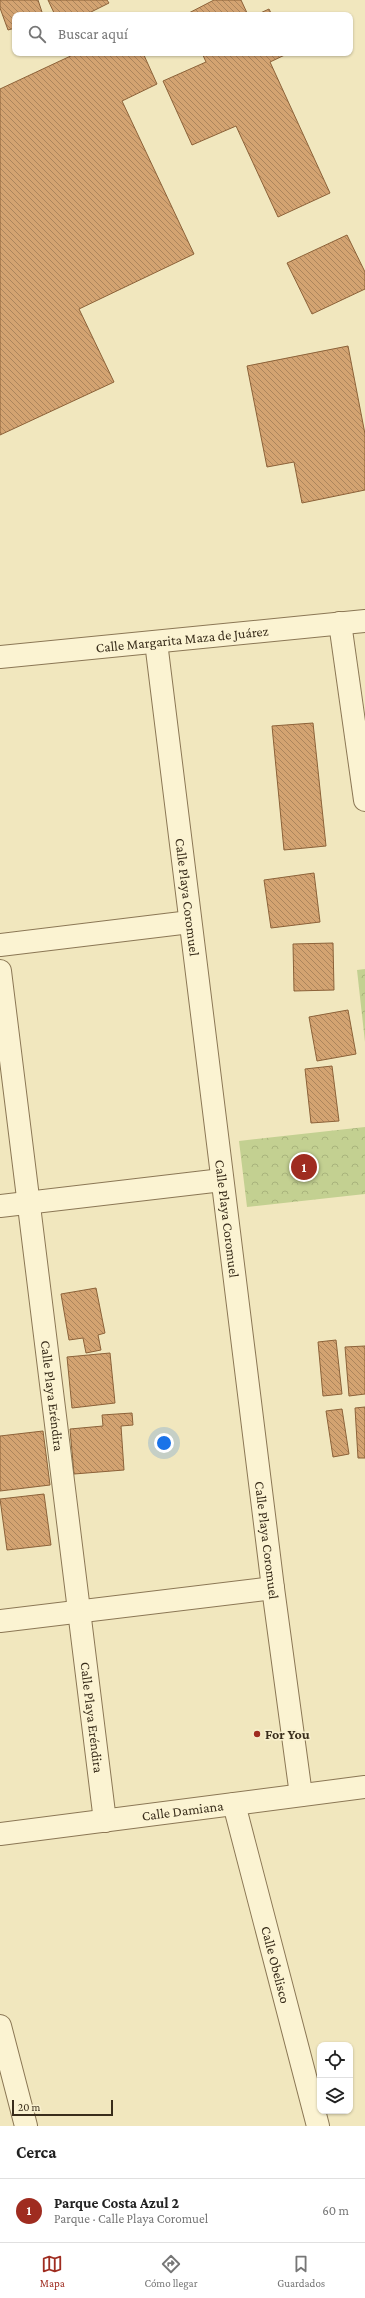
<!DOCTYPE html>
<html lang="es">
<meta charset="utf-8">
<style>
:root{--surface:#fff;--page:#f2f2f2;--text:#222;--muted:#767676;--line:#e0e0e0;--accent:#9f2c20}
body{margin:0;font-family:"Crimson Pro",serif;background:var(--page);color:var(--text)}
.controls{position:absolute;right:12px;bottom:12px;display:grid;overflow:hidden;border-radius:8px;box-shadow:0 1px 3px #0004}
.controls button{width:36px;height:36px;display:grid;place-items:center;padding:0;border:0;border-bottom:1px solid var(--line);background:var(--surface);color:var(--text);font:20px sans-serif}
.scale{position:absolute;left:12px;bottom:10px;width:101px;box-sizing:border-box;padding-left:4px;border:2px solid #392d1b;border-top:0;font-size:11px;line-height:14px;white-space:nowrap;color:#392d1b;-webkit-text-stroke:3px #f8f0ce;paint-order:stroke}
.you{position:absolute;left:164px;top:1443px;width:14px;height:14px;margin:-10px;border:3px solid #fff;border-radius:50%;background:#1a73e8;box-shadow:0 0 0 6px #1a73e833}
.badge{display:grid;place-items:center;width:26px;height:26px;border-radius:50%;background:var(--accent);color:#fff;font-size:13px;font-weight:700}
.pin{position:absolute;translate:-50% -50%;border:2px solid #fff;box-shadow:0 1px 4px #0006}
.list{margin:0;padding:0;list-style:none}
h2{display:flex;justify-content:space-between;align-items:center;height:52px;margin:0;padding:0 16px;font-size:17px}
h2 small{font-size:13px;font-weight:400;color:var(--muted)}
.list li{display:grid;grid-template-columns:26px 1fr auto;gap:12px;align-items:center;box-sizing:border-box;height:64px;padding:0 16px;border-top:1px solid var(--line)}
.list b{display:block;font-size:15px;white-space:nowrap}
.list p{margin:0;font-size:13px;white-space:nowrap;color:var(--muted)}
.list em{font-size:13px;font-style:normal;color:var(--muted)}
.icon{flex:none;width:22px;height:22px;fill:none;stroke:currentColor;stroke-width:2;stroke-linecap:round;stroke-linejoin:round}
.map{position:relative;flex:none;width:365px;height:2126px;overflow:hidden}
.search{position:absolute;background:var(--surface);box-shadow:0 1px 3px #0004;left:12px;right:12px;top:12px;height:44px;display:flex;align-items:center;gap:10px;box-sizing:border-box;padding:0 14px;border-radius:8px;color:var(--muted);font-size:15px}
.sheet{height:116px;background:var(--surface)}
nav{display:flex;justify-content:space-around;align-items:center;box-sizing:border-box;height:56px;border-top:1px solid var(--line);background:var(--surface);font-size:11px;color:var(--muted)}
nav a{display:grid;justify-items:center;gap:2px}
nav .on{color:var(--accent)}
.map>svg:first-child{display:block}
</style>
<div class="map">
<svg width="365" height="2126" viewBox="0 0 365 2126">
<defs>
<pattern id="park-crowns" width="20" height="18" patternUnits="userSpaceOnUse"><rect width="20" height="18" fill="#c3d091"/><path d="M2 6a3 3 0 1 1 6 0M12 15a3 3 0 1 1 6 0" fill="none" stroke="#a8b37c"/></pattern>
<pattern id="building-back-hatch" width="6" height="6" patternUnits="userSpaceOnUse"><rect width="6" height="6" fill="#d3a371"/><path d="M-1 5l2 2M0 0l6 6M5-1l2 2" fill="none" stroke="#ac855c"/></pattern>
</defs>
<rect width="100%" height="100%" fill="#f1e7be"/>
<path fill="url(#park-crowns)" d="M365,969V1042L357,970Z
M365,1127V1194L247,1207L239,1141Z"/>
<path fill="url(#building-back-hatch)" stroke="#8c6239" d="M0,0H38L43,15H15V28L8,30L0,8Z
M48,0H107L109,3L85,15H55Z
M214,0H241L248,15H185Z
M269,9L272,15H256Z
M77,53H143L157,84L122,101L194,254L79,309L114,382L0,435V89Z
M202,53H289L270,62L330,193L278,217L236,126L192,145L163,81L206,62Z
M347,235L365,272V289L312,314L287,263Z
M348,346L365,434V490L302,503L294,462L267,467L247,366Z
M313,723L326,846L284,850L272,726Z
M314,873L320,922L271,928L264,880Z
M333,943L334,990L294,991L293,944Z
M348,1010L356,1054L317,1061L309,1017Z
M332,1066L339,1121L311,1123L305,1069Z
M96,1288L105,1333L98,1335L101,1350L86,1353L83,1338L69,1340L61,1294Z
M336,1340L342,1394L323,1396L318,1342Z
M365,1346V1394L349,1396L345,1347Z
M110,1353L115,1403L72,1408L67,1357Z
M365,1407V1458H358L355,1408Z
M342,1409L349,1454L333,1457L326,1411Z
M132,1413L133,1425L121,1426L124,1470L74,1474L70,1429L103,1426L102,1415Z
M43,1431L50,1485L0,1491V1436Z
M44,1494L51,1545L7,1550L0,1499Z"/>
<g fill="none" stroke-linecap="round" stroke-linejoin="round">
<defs>
<g id="minor">
<path d="M340,623L365,800"/>
<path id="s1" d="M156,642L273,1588L301,1795"/>
<path id="s2" d="M0,657L365,621"/>
<path d="M0,945L190,922"/>
<path id="s3" d="M0,971L105,1821"/>
<path d="M0,1206L222,1180"/>
<path d="M0,1621L273,1588"/>
<path id="s4" d="M234,1804L318,2126"/>
<path id="s5" d="M0,1834L365,1787"/>
<path d="M0,2026L26,2126"/>
</g>
</defs>
<use href="#minor" stroke="#8b7755" stroke-width="24"/>
<use href="#minor" stroke="#fbf3d2" stroke-width="22"/>
</g>
<circle fill="#9f2c20" stroke="#f8f0ce" stroke-width="1.5" cx="257" cy="1734" r="4"/>
<g text-anchor="middle" stroke-width="3" stroke-linejoin="round" paint-order="stroke">
<g font-size="14" fill="#392d1b" stroke="#f8f0ce">
<text dy="5" stroke="none"><textPath href="#s2" startOffset="183">Calle Margarita Maza de Juárez</textPath></text>
<text dy="5" stroke="none"><textPath href="#s1" startOffset="257">Calle Playa Coromuel</textPath></text>
<text dy="5" stroke="none"><textPath href="#s1" startOffset="581">Calle Playa Coromuel</textPath></text>
<text dy="5" stroke="none"><textPath href="#s3" startOffset="428">Calle Playa Eréndira</textPath></text>
<text dy="5" stroke="none"><textPath href="#s1" startOffset="905">Calle Playa Coromuel</textPath></text>
<text dy="5" stroke="none"><textPath href="#s3" startOffset="752">Calle Playa Eréndira</textPath></text>
<text dy="5" stroke="none"><textPath href="#s5" startOffset="184">Calle Damiana</textPath></text>
<text dy="5" stroke="none"><textPath href="#s4" startOffset="166">Calle Obelisco</textPath></text>
</g>
<g font-size="14" font-weight="bold" fill="#392d1b" stroke="#f8f0ce" text-anchor="start">
<text x="265" y="1739">For You</text>
</g>
</g>
</svg>
<div class="controls">
<button><svg class="icon" aria-label="locate" viewBox="0 0 24 24"><circle cx="12" cy="12" r="6"/><path d="M12 2v4M12 18v4M2 12h4M18 12h4"/></svg></button>
<button><svg class="icon" aria-label="layers" viewBox="0 0 24 24"><path d="M12 4l9 5-9 5-9-5zM3 14l9 5 9-5"/></svg></button>
</div>
<div class="scale">20 m</div>
<div class="you"></div>
<div class="pin badge" style="left:304px;top:1167px">1</div>
<div class="search"><svg class="icon" aria-label="search" viewBox="0 0 24 24"><circle cx="10" cy="10" r="6"/><path d="M15 15l6 6"/></svg>Buscar aquí</div>
</div>
<section class="sheet">
<h2>Cerca<small></small></h2>
<ul class="list">
<li><span class="badge">1</span><div><b>Parque Costa Azul 2</b><p>Parque · Calle Playa Coromuel</p></div><em>60 m</em></li>
</ul>
</section>
<nav>
<a class="on"><svg class="icon" aria-label="map" viewBox="0 0 24 24"><path d="M3 6l6-2 6 2 6-2v14l-6 2-6-2-6 2zM9 4v14M15 6v14"/></svg>Mapa</a>
<a><svg class="icon" aria-label="directions" viewBox="0 0 24 24"><path d="M12 3l9 9-9 9-9-9zM9 14v-3h6M13 9l2 2-2 2"/></svg>Cómo llegar</a>
<a><svg class="icon" aria-label="saved" viewBox="0 0 24 24"><path d="M7 4h10v16l-5-4-5 4z"/></svg>Guardados</a>
</nav>
